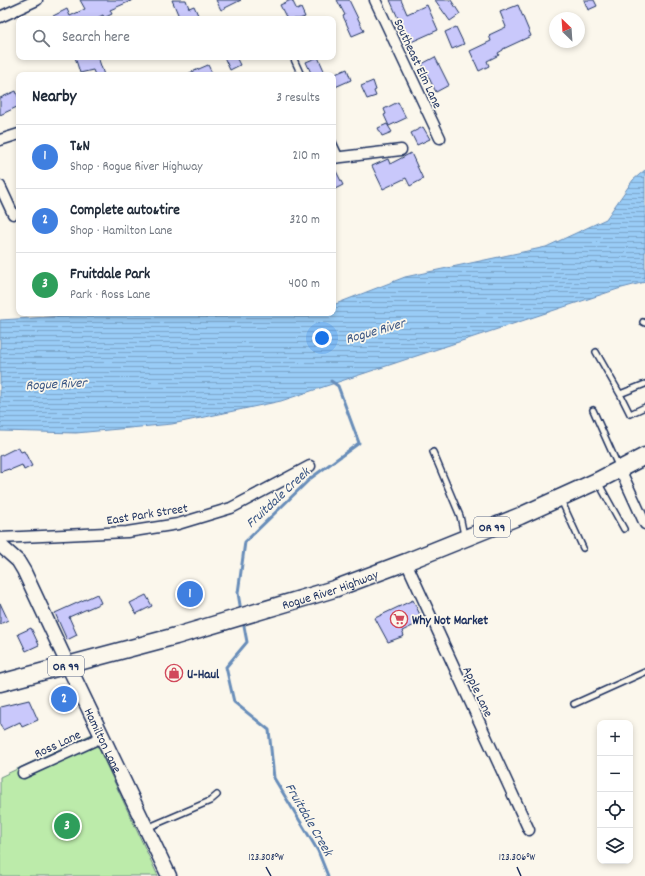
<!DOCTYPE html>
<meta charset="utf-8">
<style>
:root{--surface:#fff;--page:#f6f6f7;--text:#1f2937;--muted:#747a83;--line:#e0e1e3;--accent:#d1495b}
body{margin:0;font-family:Dekko,sans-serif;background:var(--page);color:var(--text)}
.controls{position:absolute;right:12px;bottom:12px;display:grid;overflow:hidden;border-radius:8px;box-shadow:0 2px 6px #0003}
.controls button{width:36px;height:36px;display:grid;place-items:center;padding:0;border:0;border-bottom:1px solid var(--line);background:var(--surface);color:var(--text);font:20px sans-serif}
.compass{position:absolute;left:549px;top:12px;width:36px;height:36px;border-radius:50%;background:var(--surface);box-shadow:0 2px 6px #0003;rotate:335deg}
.you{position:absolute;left:322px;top:338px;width:14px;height:14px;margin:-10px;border:3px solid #fff;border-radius:50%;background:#1a73e8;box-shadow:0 0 0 6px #1a73e833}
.badge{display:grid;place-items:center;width:26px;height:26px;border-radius:50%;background:var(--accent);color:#fff;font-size:13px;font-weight:700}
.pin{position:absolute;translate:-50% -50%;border:2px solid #fff;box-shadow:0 1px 4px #0006}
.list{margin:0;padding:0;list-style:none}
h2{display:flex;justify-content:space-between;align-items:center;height:52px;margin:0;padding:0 16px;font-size:17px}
h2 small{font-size:13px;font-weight:400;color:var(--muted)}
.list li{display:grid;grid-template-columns:26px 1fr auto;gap:12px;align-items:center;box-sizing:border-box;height:64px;padding:0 16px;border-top:1px solid var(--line)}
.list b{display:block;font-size:15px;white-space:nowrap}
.list p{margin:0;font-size:13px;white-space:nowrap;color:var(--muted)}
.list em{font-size:13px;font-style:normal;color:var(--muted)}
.icon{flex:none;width:22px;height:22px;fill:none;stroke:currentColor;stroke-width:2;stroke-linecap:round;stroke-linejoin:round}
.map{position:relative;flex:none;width:645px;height:876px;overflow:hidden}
.search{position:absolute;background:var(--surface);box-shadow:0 2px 6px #0003;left:16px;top:16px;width:320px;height:44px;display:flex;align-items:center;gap:10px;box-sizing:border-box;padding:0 14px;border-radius:8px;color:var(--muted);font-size:15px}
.panel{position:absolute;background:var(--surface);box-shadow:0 2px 6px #0003;left:16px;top:72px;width:320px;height:244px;border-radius:8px}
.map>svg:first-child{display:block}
</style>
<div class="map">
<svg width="645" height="876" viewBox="0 0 645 876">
<defs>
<pattern id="water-rules" width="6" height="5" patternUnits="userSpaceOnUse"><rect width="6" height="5" fill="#99ccf6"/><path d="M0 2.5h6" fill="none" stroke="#7ca6ca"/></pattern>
</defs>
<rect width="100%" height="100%" fill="#fbf7ec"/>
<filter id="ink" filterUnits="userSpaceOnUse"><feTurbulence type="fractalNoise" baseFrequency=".025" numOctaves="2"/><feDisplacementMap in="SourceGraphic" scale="8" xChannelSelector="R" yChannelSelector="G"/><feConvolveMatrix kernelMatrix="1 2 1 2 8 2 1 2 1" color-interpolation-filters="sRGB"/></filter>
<g filter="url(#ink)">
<path fill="#bcebaa" stroke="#6c8d84" d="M92,734L158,876H0V777Z"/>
<path fill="url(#water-rules)" stroke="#678db9" d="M645,170V282L618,289L281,401L172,424L76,433L0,431V320L112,313H333V305L405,277L546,247L606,219L633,180Z"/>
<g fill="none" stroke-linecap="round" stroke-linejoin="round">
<path stroke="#678db9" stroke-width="3" d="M241,611L238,593L245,542L311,478L359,443L338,386L331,381
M243,621L247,642L226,667L234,702L269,730L274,778L318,851L328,876"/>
</g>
<path fill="#c9c8fb" stroke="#1b2f5e" d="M80,0H133L110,10L112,14L104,18L103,15L95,19H47L67,9L70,16L85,9Z
M172,0H186L189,8L194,6L198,15L188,19H180Z
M216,0H241L221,10Z
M291,0H292L297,10L301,8L305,17L299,19H287L280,5Z
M337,0H349L364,31L352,36L343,16L345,15Z
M390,0H401L407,14L427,5L438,30L409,43Z
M435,0H451L460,14L450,21Z
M584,0H594L597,6L588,10Z
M518,5L531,36L503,49V50L498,53L499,55L487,61L489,66L479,71L470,51L491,41L489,35L506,27L500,12Z
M456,27L464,44L452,49L445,32Z
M75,57H98L104,75H95L93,70L80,73Z
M224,57H236L240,65L230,70Z
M318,57L326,75H312L306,62Z
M435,57L449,85L436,92L422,64Z
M208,65L213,75H185Z
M347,69L351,80L333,88V75Z
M373,81L376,90L374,91L376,96L367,99L361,86Z
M16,91L19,99V106L0,115V98Z
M398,102L406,118L389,126L384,115L386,114L384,109Z
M387,124L392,132L382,136L378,128Z
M423,127L430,139L417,145L411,133Z
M411,153L423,179L410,186L406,178L383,189L372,166L388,159L390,164Z
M333,165L343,185L333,190Z
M18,447L21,452L24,451L32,466L24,470L22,465L10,470L9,469L0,472V456Z
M97,594L101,603L69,617L77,635L67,640L55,613Z
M146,595L152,606L136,614L130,603Z
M413,600L423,621L402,631L404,636L388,642L375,618Z
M0,603L8,620L0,624Z
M31,628L39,645L26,651L18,634Z
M29,700L38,720L22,727L20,722L3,730L0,724V707Z"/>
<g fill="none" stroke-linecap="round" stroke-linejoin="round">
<defs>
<path id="service" d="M293,57L301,75
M333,142L340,157
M643,322L645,323
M596,352L620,394L645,384
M620,394L630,414L645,407
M593,410L619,468
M433,452L460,516L464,535
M598,482L624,529
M561,500L583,548
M574,704L645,672
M147,828L210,801L217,795"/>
<path id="minor" d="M375,0L440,138
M0,17L37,0
M0,140L19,134
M333,158L401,150
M0,186L13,214
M620,469L645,524
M0,538L127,532L178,524L231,508L310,466
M406,562L529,830
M23,773L102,737"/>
<path id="tertiary" d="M0,545L18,561L24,571L68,665"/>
<g id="secondary">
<path id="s1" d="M68,665L169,876"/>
</g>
<g id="primary">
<path id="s2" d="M0,683L176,636L334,589L406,562L520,516L597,481L645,456"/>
</g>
</defs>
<use href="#service" stroke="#1b2f5e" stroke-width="8"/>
<use href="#minor" stroke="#1b2f5e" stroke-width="13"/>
<use href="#tertiary" stroke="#1b2f5e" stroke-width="16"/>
<use href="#secondary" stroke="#1b2f5e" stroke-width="17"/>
<use href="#primary" stroke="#1b2f5e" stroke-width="19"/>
<use href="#service" stroke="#fbf7ec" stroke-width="5"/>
<use href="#minor" stroke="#fbf7ec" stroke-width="10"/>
<use href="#tertiary" stroke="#fbf7ec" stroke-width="13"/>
<use href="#secondary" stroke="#fbf7ec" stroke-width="14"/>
<use href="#primary" stroke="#fbf7ec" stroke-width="16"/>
</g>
</g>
<path fill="none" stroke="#1b2f5e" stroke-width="1.5" d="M266,867L271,876M517,867L521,876"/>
<defs>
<symbol id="supermarket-ring" viewBox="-11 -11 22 22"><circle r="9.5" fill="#fbf7ec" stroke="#d1495b" stroke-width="1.5"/><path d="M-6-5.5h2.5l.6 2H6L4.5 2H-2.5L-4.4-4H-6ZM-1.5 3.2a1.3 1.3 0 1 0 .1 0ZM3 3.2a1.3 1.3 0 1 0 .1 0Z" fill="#d1495b"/></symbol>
<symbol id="shop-ring" viewBox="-11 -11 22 22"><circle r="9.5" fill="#fbf7ec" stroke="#d1495b" stroke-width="1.5"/><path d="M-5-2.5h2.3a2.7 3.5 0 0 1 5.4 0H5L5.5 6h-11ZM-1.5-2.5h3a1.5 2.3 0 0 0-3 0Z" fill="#d1495b"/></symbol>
</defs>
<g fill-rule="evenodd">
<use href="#supermarket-ring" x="389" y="609" width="20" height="20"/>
<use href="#shop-ring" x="164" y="663" width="20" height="20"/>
</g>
<g text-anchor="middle" stroke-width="3.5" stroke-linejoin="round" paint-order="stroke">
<g fill="#fbf7ec" stroke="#5e6b89" stroke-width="1">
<rect x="474" y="517" width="36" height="20" rx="3"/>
<rect x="48" y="656" width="36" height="20" rx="3"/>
</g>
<g font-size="12" font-weight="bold" fill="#1b2f5e">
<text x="492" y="531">OR 99</text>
<text x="66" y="670">OR 99</text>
</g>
<g font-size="13" fill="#1b2f5e" stroke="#fbf7ec">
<text transform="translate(419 63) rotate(65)" y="5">Southeast Elm Lane</text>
<text transform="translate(147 513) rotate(-9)" y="5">East Park Street</text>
<text dy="5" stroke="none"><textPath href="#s2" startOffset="343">Rogue River Highway</textPath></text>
<text transform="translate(479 691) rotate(65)" y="5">Apple Lane</text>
<text dy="5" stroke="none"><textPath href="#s1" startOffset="83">Hamilton Lane</textPath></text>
<text transform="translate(57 743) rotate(-25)" y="5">Ross Lane</text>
</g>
<g font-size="13" font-weight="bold" fill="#1b2f5e" stroke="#fbf7ec" text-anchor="start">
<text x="412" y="624">Why Not Market</text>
<text x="187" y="678">U-Haul</text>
</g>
<g font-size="14" font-style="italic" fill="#3a5684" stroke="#fbf7ec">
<text transform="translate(375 330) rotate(-16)" y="5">Rogue River</text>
<text transform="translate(56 383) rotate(-3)" y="5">Rogue River</text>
<text transform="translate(277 497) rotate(-43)" y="5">Fruitdale Creek</text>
<text transform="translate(310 819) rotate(60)" y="5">Fruitdale Creek</text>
</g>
</g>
<g font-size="10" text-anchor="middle" fill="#1b2f5e" stroke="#fbf7ec" stroke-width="3.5" stroke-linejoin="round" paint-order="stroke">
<text x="266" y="860">123.308°W</text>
<text x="517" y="860">123.306°W</text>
</g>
</svg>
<div class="controls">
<button>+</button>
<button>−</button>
<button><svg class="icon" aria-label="locate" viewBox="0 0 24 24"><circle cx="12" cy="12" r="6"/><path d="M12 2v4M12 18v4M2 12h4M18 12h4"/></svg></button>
<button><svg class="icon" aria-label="layers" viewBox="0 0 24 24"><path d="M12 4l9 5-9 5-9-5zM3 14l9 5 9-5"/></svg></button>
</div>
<svg class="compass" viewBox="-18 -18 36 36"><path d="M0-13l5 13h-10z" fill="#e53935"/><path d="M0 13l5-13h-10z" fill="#747a83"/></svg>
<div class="you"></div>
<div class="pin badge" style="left:190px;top:594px;background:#3f7fe0">1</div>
<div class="pin badge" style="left:64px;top:699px;background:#3f7fe0">2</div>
<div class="pin badge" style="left:67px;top:826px;background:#2e9e5b">3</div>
<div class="search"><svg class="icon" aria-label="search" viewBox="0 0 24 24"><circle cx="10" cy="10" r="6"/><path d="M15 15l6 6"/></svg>Search here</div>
<section class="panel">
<h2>Nearby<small>3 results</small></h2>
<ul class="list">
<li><span class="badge" style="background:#3f7fe0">1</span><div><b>T&amp;N</b><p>Shop · Rogue River Highway</p></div><em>210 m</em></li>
<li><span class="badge" style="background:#3f7fe0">2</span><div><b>Complete auto&amp;tire</b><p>Shop · Hamilton Lane</p></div><em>320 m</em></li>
<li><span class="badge" style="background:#2e9e5b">3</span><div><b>Fruitdale Park</b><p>Park · Ross Lane</p></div><em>400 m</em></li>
</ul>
</section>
</div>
